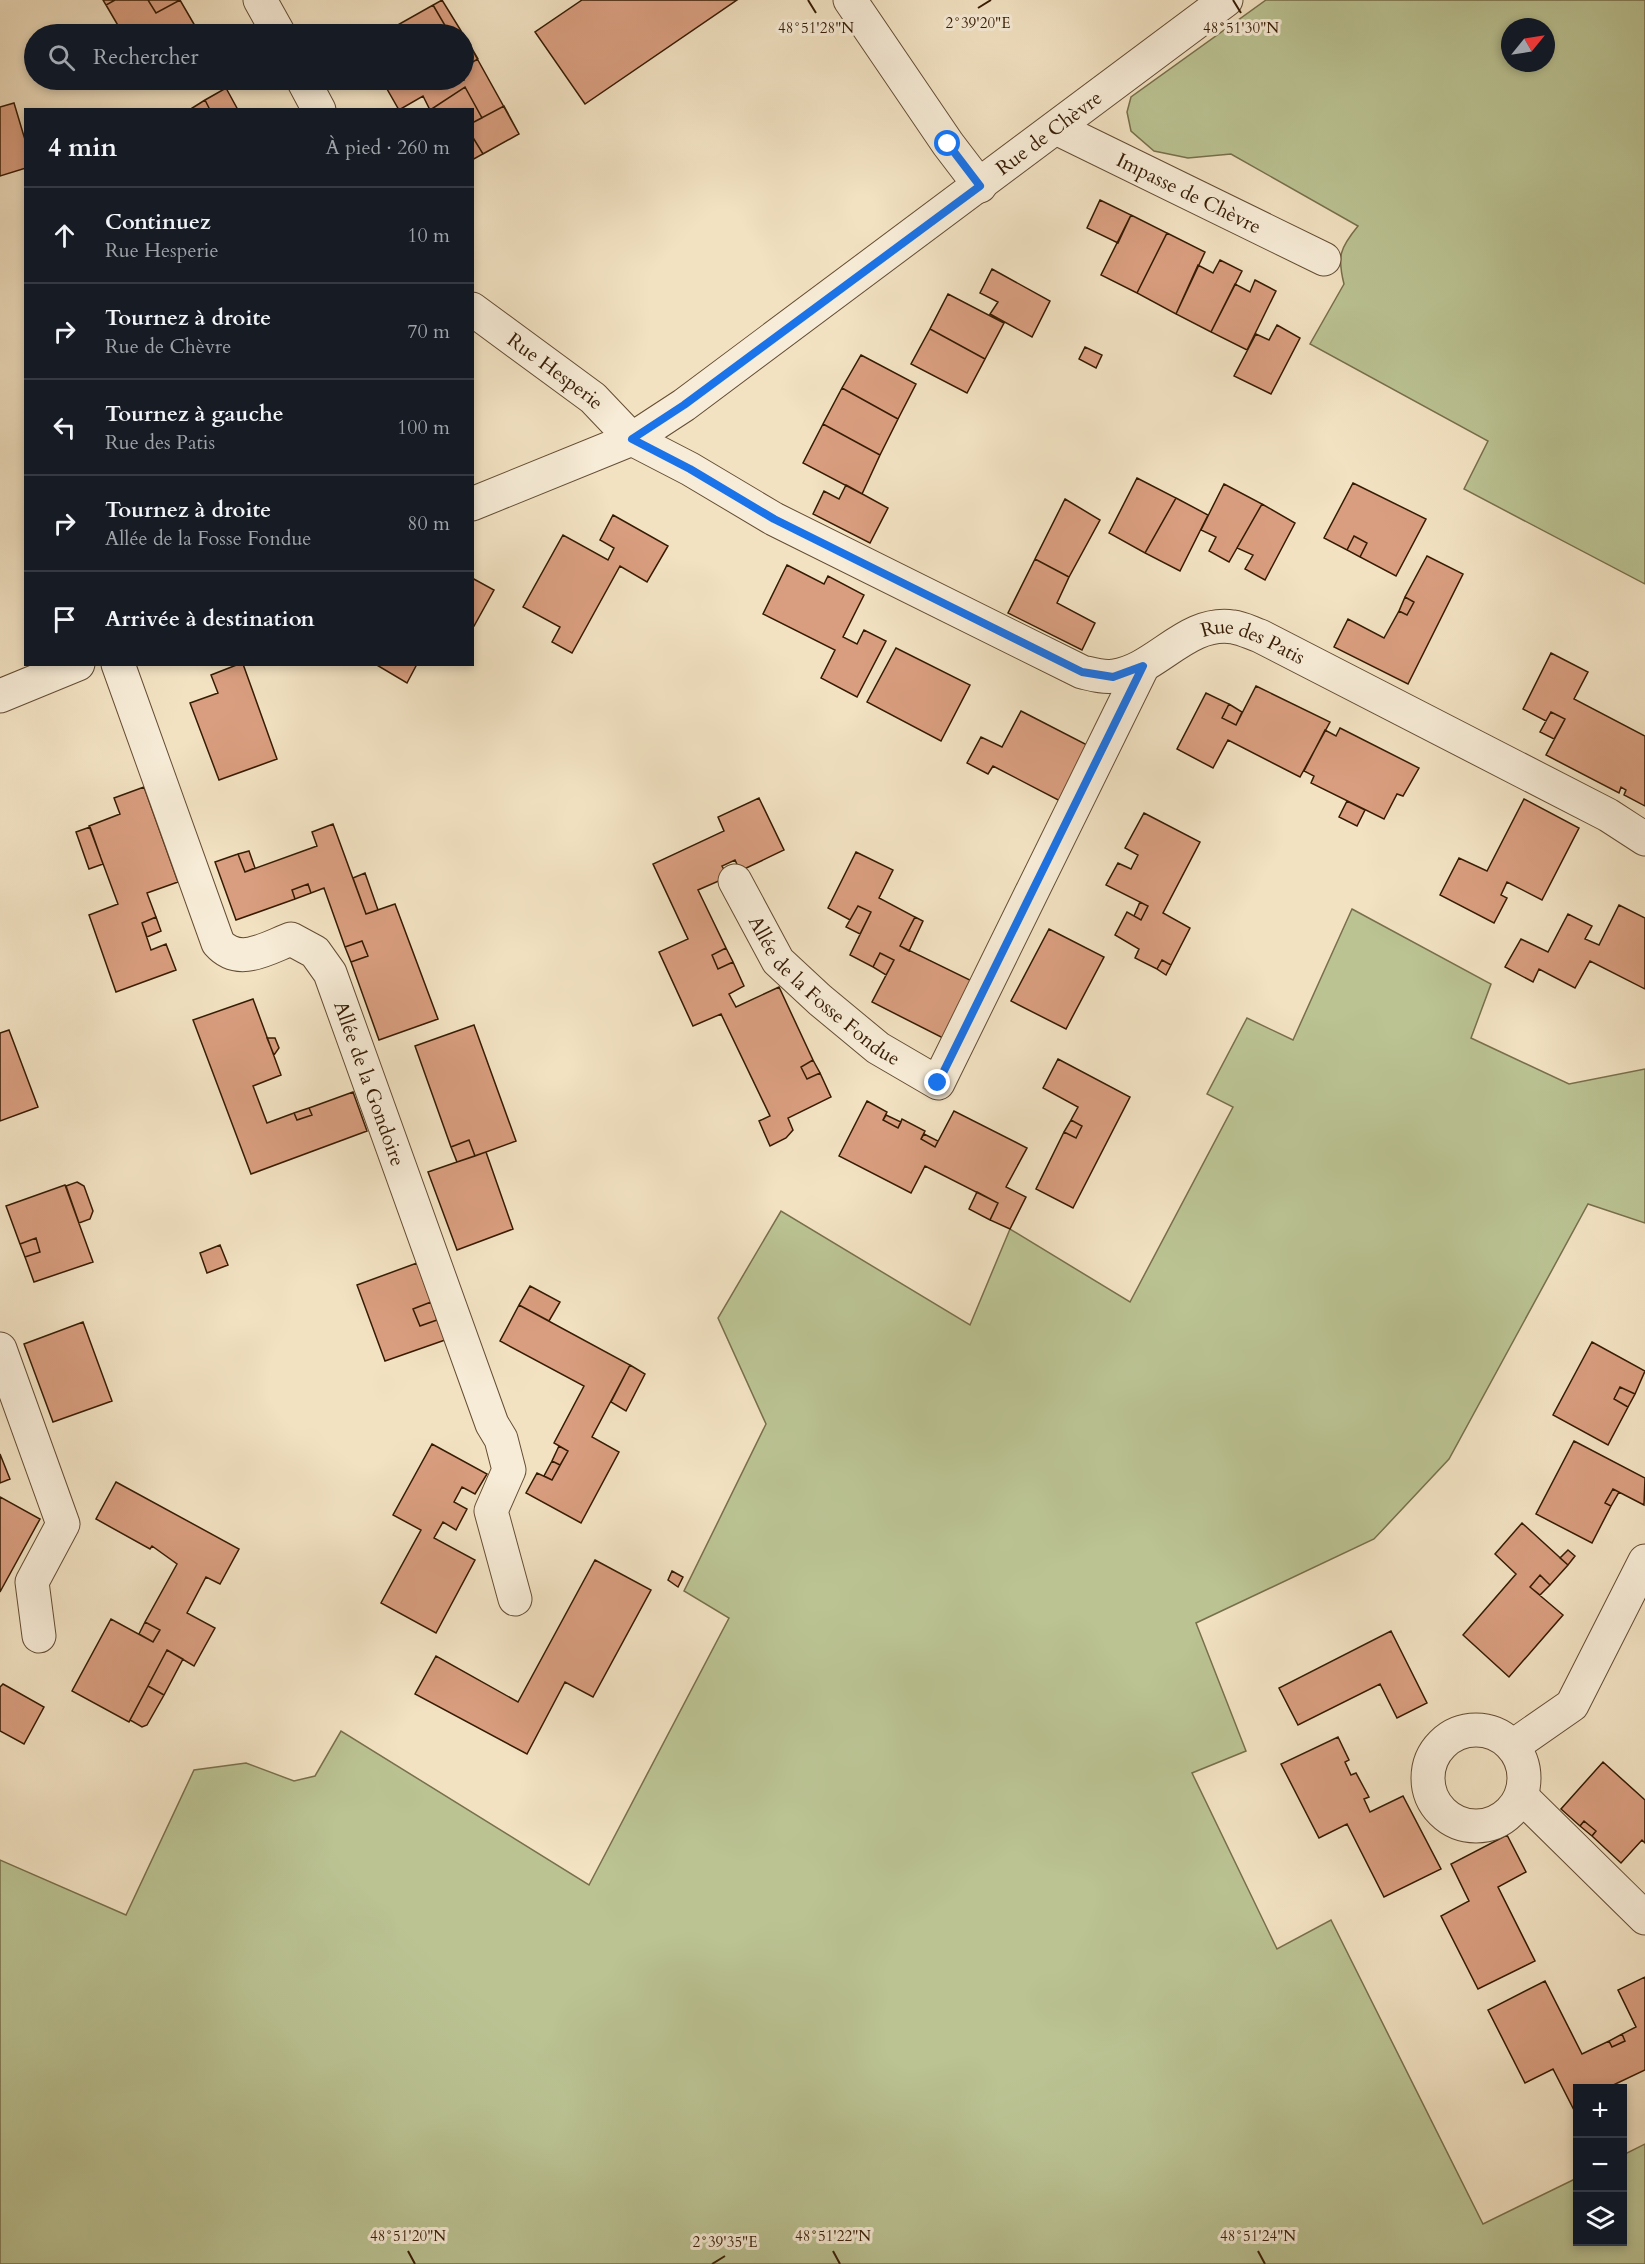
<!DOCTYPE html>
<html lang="fr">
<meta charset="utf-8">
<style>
:root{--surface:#171b24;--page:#242831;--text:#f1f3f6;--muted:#9ea1a6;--line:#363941}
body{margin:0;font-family:Cardo,serif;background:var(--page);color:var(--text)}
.controls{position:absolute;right:18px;bottom:18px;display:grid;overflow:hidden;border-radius:0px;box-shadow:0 3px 9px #0003}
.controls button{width:54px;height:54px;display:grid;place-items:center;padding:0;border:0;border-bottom:2px solid var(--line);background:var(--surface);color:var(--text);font:30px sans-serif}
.compass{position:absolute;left:1501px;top:18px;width:54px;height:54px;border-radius:50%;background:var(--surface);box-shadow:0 3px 9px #0003;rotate:60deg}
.stop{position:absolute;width:18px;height:18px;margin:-14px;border:4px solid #1a73e8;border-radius:50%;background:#fff}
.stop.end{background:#1a73e8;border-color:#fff;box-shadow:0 2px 6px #0008}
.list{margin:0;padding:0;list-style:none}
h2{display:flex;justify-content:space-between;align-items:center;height:78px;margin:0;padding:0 24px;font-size:26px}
h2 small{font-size:20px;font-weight:400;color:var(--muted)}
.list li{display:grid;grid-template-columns:39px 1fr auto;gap:18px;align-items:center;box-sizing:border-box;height:96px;padding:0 24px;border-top:2px solid var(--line)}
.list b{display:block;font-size:22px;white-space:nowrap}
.list p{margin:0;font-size:20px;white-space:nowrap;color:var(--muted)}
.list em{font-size:20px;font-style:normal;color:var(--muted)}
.icon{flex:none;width:33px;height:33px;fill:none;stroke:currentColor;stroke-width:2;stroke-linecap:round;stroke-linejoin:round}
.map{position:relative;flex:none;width:1645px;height:2264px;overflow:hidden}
.search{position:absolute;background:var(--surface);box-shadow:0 3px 9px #0003;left:24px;top:24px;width:450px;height:66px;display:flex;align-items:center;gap:15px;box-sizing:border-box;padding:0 21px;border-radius:33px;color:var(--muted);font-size:22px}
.panel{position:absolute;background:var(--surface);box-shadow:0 3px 9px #0003;left:24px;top:108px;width:450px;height:558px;border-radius:0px}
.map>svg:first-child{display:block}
</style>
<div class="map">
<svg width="1645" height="2264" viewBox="0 0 1645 2264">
<rect width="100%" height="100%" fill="#f2e2c2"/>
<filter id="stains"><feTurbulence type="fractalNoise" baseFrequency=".00333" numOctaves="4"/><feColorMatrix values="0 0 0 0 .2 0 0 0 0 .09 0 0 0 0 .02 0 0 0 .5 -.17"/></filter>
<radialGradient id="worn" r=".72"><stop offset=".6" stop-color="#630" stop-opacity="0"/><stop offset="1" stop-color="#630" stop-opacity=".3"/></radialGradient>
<path fill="#bbc393" stroke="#786f4b" stroke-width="1.5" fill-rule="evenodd" d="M1266,0H1645V584L1464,489L1488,441L1310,344L1344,284C1337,256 1340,248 1358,226L1231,154L1188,158L1154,151L1131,131L1127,112L1131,97ZM1510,27H1546V63H1510Z
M1352,909L1491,984L1471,1038L1569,1084L1645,1069V1223L1588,1204L1449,1459L1374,1539L1196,1623L1246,1751L1192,1773L1277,1949L1331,1920L1483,2224L1577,2178L1578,2242H1622L1623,2155L1645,2144V2264H0V1860L126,1915L194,1770L246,1763L294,1781L315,1776L341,1731L589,1885L729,1618L684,1591L766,1424L718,1318L781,1211L970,1325L1010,1229L1130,1302L1233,1107L1207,1094L1247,1018L1293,1040Z"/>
<path fill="#d99e7f" stroke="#361b03" stroke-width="1.5" d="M103,0H180L198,31L192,34H123Z
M115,0H148L156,13L180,0L198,31L192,34H138L134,27L123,34L106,5Z
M442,0L463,34H389L387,31Z
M582,0H737L585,104L535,32Z
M433,5L450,34H389L387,31Z
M464,35L519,134L472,160V110H430L423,96L399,110L383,82L464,80Z
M464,35L478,59L464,67Z
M465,87L482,118L472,123V110H430Z
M226,88L238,110H189L205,100Z
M205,100L210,110H189Z
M14,103L26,143V168L0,176V107Z
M504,106L519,134L483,154L472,136V123Z
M1100,200L1131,215L1118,243L1087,228Z
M1131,215L1167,233L1137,293L1101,275Z
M1167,233L1205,252L1176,314L1137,293Z
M1220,260L1242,271L1211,332L1176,314L1198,265L1213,273Z
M992,269L1050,301L1032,337L990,314L998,302L980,293Z
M1255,280L1276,291L1247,350L1211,332L1235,284L1250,292Z
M948,294L1004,323L985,359L930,329Z
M1277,325L1300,338L1271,394L1234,376L1256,334L1269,340Z
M930,329L985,359L967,393L911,364Z
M1085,347L1102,355L1096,368L1079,359Z
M861,355L916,384L898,419L842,388Z
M842,388L898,419L880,455L823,424Z
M823,424L880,455L862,494L803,463Z
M1137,478L1176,498L1145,553L1109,533Z
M1353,483L1426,519L1396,576L1360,557L1367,543L1354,536L1347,550L1324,538Z
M1224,484L1262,504L1229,562L1209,551L1216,537L1201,530Z
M846,485L888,508L870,543L813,514L824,491L839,499Z
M1176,498L1208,515L1180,571L1145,553Z
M1065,499L1100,520L1069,577L1035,559Z
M1262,504L1295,523L1265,580L1245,569L1253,555L1237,548Z
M613,515L668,546L647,582L620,566L572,653L552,642L560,627L523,607L563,535L608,560L614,548L600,540Z
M1354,536L1367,543L1360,557L1347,550Z
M1427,556L1463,574L1408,684L1334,647L1348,619L1384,638L1399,611L1407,615L1414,602L1405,597Z
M1035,559L1069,577L1057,603L1095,623L1082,650L1008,613Z
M787,565L824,584L828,576L864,595L843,637L857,644L864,630L886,641L857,697L821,678L835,650L763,614Z
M472,578L494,590L474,626L472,625Z
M1405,597L1414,602L1407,615L1399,611Z
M896,648L970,685L941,741L867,702Z
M1551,653L1588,672L1574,699L1645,736V806L1624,795L1626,790L1621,787L1619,793L1546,755L1565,719L1551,712L1546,721L1523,709Z
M239,664H243L277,759L219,780L190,703L218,693L211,675Z
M375,664H417L407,683Z
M1256,686L1330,722L1300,777L1228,740L1213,768L1177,749L1206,693L1229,704L1222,718L1236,725Z
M1229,704L1242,712L1236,725L1222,718Z
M1021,711L1093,748L1064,803L993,766L988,774L967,763L981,737L1002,747Z
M1551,712L1565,719L1554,739L1540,732Z
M1340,728L1419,768L1403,796L1397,794L1384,819L1311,783L1314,776L1304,771L1325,730L1336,736Z
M144,787L178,882L147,893L156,917L142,923L151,950L166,944L176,970L116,992L89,915L118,904L89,826L120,814L114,798Z
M759,798L784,850L740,871L735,860L722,866L728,877L698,890L726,948L712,955L718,969L733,962L744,986L729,994L736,1007L779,987L813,1060L801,1067L807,1079L820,1073L831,1097L788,1118L793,1130L786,1138L770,1146L759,1121L770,1116L721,1014L693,1026L659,952L688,939L653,864L724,831L718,817Z
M1524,799L1579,828L1542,900L1507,882L1501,895L1507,898L1494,923L1440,895L1459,858L1487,871Z
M1347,801L1365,810L1357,826L1339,817Z
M1144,813L1200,842L1163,913L1190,928L1171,965L1162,960L1157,969L1135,958L1139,949L1115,935L1127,912L1141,920L1148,906L1106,885L1118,863L1131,869L1138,855L1125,848Z
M333,824L366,914L395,904L438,1019L379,1040L351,962L368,956L362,941L345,947L324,888L311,893L308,884L292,890L295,899L236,920L215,862L238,854L245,872L317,846L312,832Z
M90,827L103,864L89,869L76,832Z
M249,851L255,868L245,872L238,854Z
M856,852L893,870L879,898L915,917L900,946L974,982L945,1039L872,1002L894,960L880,953L873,967L850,955L871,912L858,906L850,920L828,908Z
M365,873L378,910L366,914L353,878Z
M308,884L311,893L295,899L292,890Z
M1140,902L1148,906L1141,920L1134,916Z
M1619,905L1645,918V989L1590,961L1575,988L1539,969L1533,982L1505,967L1521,939L1548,952L1568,914L1592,926L1585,939L1599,945Z
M858,906L871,912L860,934L846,927Z
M156,917L161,931L147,937L142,923Z
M915,917L923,921L909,951L900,946Z
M1049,929L1104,957L1066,1029L1011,1001Z
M362,941L368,956L351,962L345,947Z
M726,948L733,962L718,969L712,955Z
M880,953L894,960L886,975L873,967Z
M1162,960L1171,965L1166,975L1157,969Z
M253,999L281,1075L253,1086L267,1123L294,1113L297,1120L312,1115L309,1108L353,1092L367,1131L251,1174L193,1020Z
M474,1025L516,1141L475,1156L469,1140L451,1147L415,1046Z
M9,1030L38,1107L0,1121V1033Z
M267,1038H275L279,1048L274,1055Z
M1058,1059L1130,1097L1073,1208L1036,1189L1064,1132L1076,1138L1082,1126L1071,1120L1078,1107L1043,1088Z
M813,1060L820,1073L807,1079L801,1067Z
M867,1101L887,1112L883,1120L898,1128L902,1119L925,1131L921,1139L935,1147L954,1111L1027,1148L1006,1187L1026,1197L1010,1229L990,1220L998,1203L925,1166L911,1193L839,1156Z
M309,1108L312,1115L297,1120L294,1113Z
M886,1115L901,1122L898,1128L883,1120Z
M1071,1120L1082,1126L1076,1138L1064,1132Z
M924,1134L938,1141L935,1147L921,1139Z
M469,1140L475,1156L457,1162L451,1147Z
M486,1152L513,1229L457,1250L428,1172Z
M77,1182L84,1186L93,1211L90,1219L79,1223L66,1186Z
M65,1185L93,1262L34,1282L25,1257L40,1252L36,1238L20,1244L6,1206Z
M977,1192L998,1203L990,1220L969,1209Z
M36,1238L40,1252L25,1257L20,1244Z
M220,1245L228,1265L207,1273L200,1253Z
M417,1263L431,1302L413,1309L420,1326L437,1320L445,1340L385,1361L357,1285Z
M530,1286L560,1302L549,1321L519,1305Z
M431,1302L437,1320L420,1326L413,1309Z
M519,1305L630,1365L592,1437L619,1452L581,1523L526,1493L537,1473L552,1480L568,1451L554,1443L584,1386L500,1341Z
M83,1322L112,1401L53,1422L24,1344Z
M1592,1342L1645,1371L1635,1394L1620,1387L1614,1399L1628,1407L1608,1445L1553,1415Z
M630,1365L645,1374L626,1411L611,1402Z
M1620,1387L1635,1394L1628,1407L1614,1399Z
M1574,1441L1645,1478L1644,1505L1613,1489L1605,1503L1611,1506L1592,1543L1536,1514Z
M432,1444L487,1474L475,1494L462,1487L454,1502L467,1509L456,1530L443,1522L434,1538L475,1560L436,1633L381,1603L421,1530L393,1515Z
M559,1446L568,1451L560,1465L552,1461Z
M0,1454L10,1479L0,1483Z
M552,1461L560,1465L552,1480L544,1476Z
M116,1482L239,1549L220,1584L206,1577L187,1613L215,1628L194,1666L167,1650L129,1722L72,1691L111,1619L153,1642L160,1630L145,1622L177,1564L152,1546L150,1549L96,1519Z
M1613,1489L1619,1492L1611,1506L1605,1503Z
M0,1497L40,1519L0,1592Z
M1522,1523L1568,1565L1550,1585L1540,1575L1530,1587L1563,1615L1509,1677L1463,1635L1516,1574L1495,1554Z
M1568,1550L1575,1556L1568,1565L1560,1558Z
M595,1560L651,1590L593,1697L565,1682L527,1754L415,1694L436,1656L518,1702Z
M672,1571L683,1577L678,1587L668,1580Z
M1540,1575L1550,1585L1540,1595L1530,1587Z
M145,1622L160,1630L153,1642L139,1634Z
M1391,1631L1427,1703L1397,1718L1380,1684L1298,1725L1279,1688Z
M167,1650L183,1659L164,1695L148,1686Z
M3,1684L44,1707L24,1744L0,1731V1687Z
M148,1686L164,1695L147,1725L142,1727L130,1720Z
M1338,1737L1349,1760L1345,1762L1351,1775L1356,1773L1369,1797L1364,1799L1370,1812L1403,1796L1441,1869L1384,1897L1347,1824L1319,1838L1281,1764Z
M1603,1762L1645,1800V1843L1642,1840L1621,1863L1592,1836L1596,1831L1584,1821L1580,1826L1561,1809Z
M1584,1821L1596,1831L1592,1836L1580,1826Z
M1507,1835L1526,1872L1498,1887L1535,1961L1478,1989L1441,1916L1469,1901L1451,1864Z
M1645,1977V2070L1607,2088H1578V2118L1553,2069L1525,2083L1488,2010L1545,1981L1582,2054L1609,2041L1612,2047L1625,2041L1622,2034L1636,2027L1618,1990Z
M1622,2034L1625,2041L1612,2047L1609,2041Z"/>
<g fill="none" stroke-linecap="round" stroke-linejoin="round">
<defs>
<g id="minor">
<path d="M260,0L279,34"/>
<path d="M850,0L948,144L980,186"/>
<path d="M303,80L319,110"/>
<path id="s1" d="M1056,128L1324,259"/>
<path id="s2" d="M472,309L593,398L632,439L690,469L774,519L1082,672C1091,674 1104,678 1114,676C1157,670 1186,620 1233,627C1242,628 1251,633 1260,636L1608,815L1645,839"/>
<path id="s3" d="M472,504L632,439L684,405L1226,0"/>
<path id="s4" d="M118,664L218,943C239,967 267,948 291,939L315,952L330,973L492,1424L501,1439L509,1470L491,1511L515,1599"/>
<path d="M0,696L78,664"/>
<path id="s5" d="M735,881L778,961L820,1000L878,1048L938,1083L1143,666"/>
<path d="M0,1349L63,1524L32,1582L39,1636"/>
<circle cx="1476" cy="1778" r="48"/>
<path d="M1513,1746L1572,1705L1645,1561"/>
<path d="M1521,1796L1645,1918"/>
</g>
</defs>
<use href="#minor" stroke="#654d33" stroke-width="35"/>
<use href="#minor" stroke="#f7ecd7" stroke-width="33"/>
</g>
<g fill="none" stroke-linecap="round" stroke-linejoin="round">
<path stroke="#1a73e8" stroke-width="8" d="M938,1083L1143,666L1113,677L1082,672L774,519L690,469L632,439L684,405L980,186L948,144"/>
</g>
<path fill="none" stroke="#361b03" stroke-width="2" d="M808,0L816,13M1233,0L1241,13M978,8L991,0M408,2251L415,2264M833,2251L840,2264M1258,2251L1265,2264M712,2264L725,2256"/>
<g text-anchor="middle" stroke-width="6" stroke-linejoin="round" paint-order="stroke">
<g font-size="20" fill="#361b03" stroke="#f7ecd7">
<text dy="7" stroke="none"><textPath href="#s3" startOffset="690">Rue de Chèvre</textPath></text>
<text dy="7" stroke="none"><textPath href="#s1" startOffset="148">Impasse de Chèvre</textPath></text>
<text dy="7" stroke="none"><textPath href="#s2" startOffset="104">Rue Hesperie</textPath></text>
<text dy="7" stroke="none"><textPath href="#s2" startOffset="900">Rue des Patis</textPath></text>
<text dy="7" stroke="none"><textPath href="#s5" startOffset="144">Allée de la Fosse Fondue</textPath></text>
<text dy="7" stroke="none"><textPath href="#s4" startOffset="546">Allée de la Gondoire</textPath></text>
</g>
</g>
<g font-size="15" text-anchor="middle" fill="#361b03" stroke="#f7ecd7" stroke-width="6" stroke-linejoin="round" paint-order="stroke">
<text x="978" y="28">2°39'20"E</text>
<text x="816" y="33">48°51'28"N</text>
<text x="1241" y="33">48°51'30"N</text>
<text x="408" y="2241">48°51'20"N</text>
<text x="833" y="2241">48°51'22"N</text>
<text x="1258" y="2241">48°51'24"N</text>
<text x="725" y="2247">2°39'35"E</text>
</g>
<rect width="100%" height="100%" filter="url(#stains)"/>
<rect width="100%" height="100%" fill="url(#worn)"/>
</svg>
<div class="controls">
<button>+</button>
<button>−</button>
<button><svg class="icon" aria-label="layers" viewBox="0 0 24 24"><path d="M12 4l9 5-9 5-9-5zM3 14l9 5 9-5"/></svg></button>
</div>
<svg class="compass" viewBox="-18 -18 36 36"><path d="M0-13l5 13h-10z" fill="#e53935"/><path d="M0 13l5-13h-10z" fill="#9ea1a6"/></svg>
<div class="stop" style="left:948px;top:144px"></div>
<div class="stop end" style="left:938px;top:1083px"></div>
<div class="search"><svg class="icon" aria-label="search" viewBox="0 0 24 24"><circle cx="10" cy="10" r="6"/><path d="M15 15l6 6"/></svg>Rechercher</div>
<section class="panel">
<h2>4 min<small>À pied · 260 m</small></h2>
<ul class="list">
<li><svg class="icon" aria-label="ahead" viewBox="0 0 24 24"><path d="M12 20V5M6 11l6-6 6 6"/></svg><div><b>Continuez</b><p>Rue Hesperie</p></div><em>10 m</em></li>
<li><svg class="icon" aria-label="right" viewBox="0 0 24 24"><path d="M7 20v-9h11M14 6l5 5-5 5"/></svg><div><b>Tournez à droite</b><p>Rue de Chèvre</p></div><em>70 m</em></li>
<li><svg class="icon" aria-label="left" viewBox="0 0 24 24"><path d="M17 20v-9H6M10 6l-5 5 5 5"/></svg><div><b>Tournez à gauche</b><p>Rue des Patis</p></div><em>100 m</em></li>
<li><svg class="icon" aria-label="right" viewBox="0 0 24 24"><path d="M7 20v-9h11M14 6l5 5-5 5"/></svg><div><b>Tournez à droite</b><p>Allée de la Fosse Fondue</p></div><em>80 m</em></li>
<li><svg class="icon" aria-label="arrive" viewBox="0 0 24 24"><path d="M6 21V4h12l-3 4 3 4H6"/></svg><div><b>Arrivée à destination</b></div></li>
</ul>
</section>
</div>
